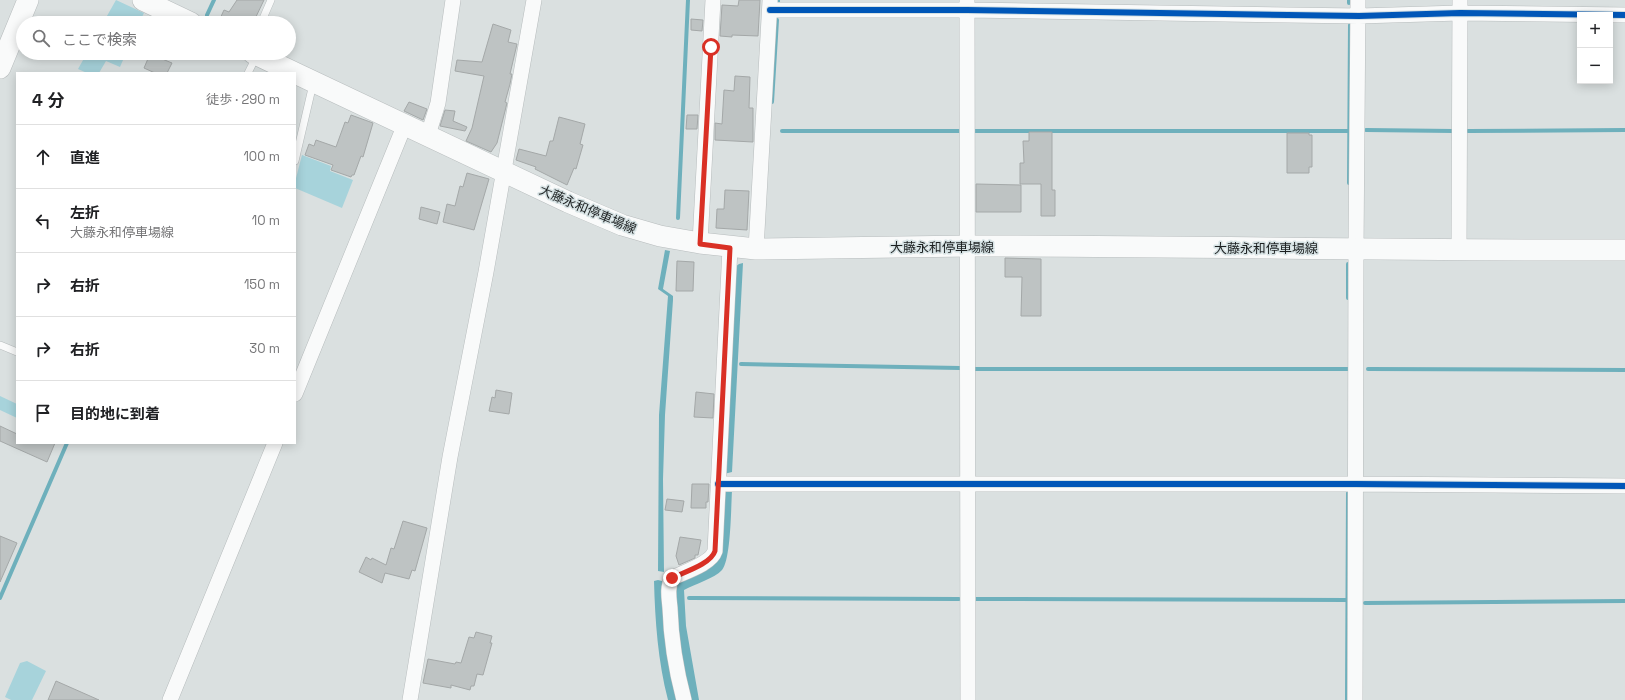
<!DOCTYPE html>
<html lang="ja">
<meta charset="utf-8">
<style>
:root{--surface:#fff;--page:#f2f2f2;--text:#202124;--muted:#757577;--line:#e0e0e0}
body{margin:0;font-family:"Space Grotesk","Noto Sans JP",sans-serif;background:var(--page);color:var(--text)}
.controls{position:absolute;right:12px;top:12px;display:grid;overflow:hidden;border-radius:0px;box-shadow:0 2px 10px #0003}
.controls button{width:36px;height:36px;display:grid;place-items:center;padding:0;border:0;border-bottom:1px solid var(--line);background:var(--surface);color:var(--text);font:20px sans-serif}
.stop{position:absolute;width:12px;height:12px;margin:-9px;border:3px solid #d93025;border-radius:50%;background:#fff}
.stop.end{background:#d93025;border-color:#fff;box-shadow:0 1px 4px #0008}
.list{margin:0;padding:0;list-style:none}
h2{display:flex;justify-content:space-between;align-items:center;height:52px;margin:0;padding:0 16px;font-size:17px}
h2 small{font-size:13px;font-weight:400;color:var(--muted)}
.list li{display:grid;grid-template-columns:26px 1fr auto;gap:12px;align-items:center;box-sizing:border-box;height:64px;padding:0 16px;border-top:1px solid var(--line)}
.list b{display:block;font-size:15px;white-space:nowrap}
.list p{margin:0;font-size:13px;white-space:nowrap;color:var(--muted)}
.list em{font-size:13px;font-style:normal;color:var(--muted)}
.icon{flex:none;width:22px;height:22px;fill:none;stroke:currentColor;stroke-width:2;stroke-linecap:round;stroke-linejoin:round}
.map{position:relative;flex:none;width:1625px;height:700px;overflow:hidden}
.search{position:absolute;background:var(--surface);box-shadow:0 2px 10px #0003;left:16px;top:16px;width:280px;height:44px;display:flex;align-items:center;gap:10px;box-sizing:border-box;padding:0 14px;border-radius:22px;color:var(--muted);font-size:15px}
.panel{position:absolute;background:var(--surface);box-shadow:0 2px 10px #0003;left:16px;top:72px;width:280px;height:372px;border-radius:0px}
.map>svg:first-child{display:block}
</style>
<div class="map">
<svg width="1625" height="700" viewBox="0 0 1625 700">
<rect width="100%" height="100%" fill="#dae0e0"/>
<path fill="#a7d3db" d="M116,0L144,13L139,23H103Z
M87,53H126L120,67L106,61L99,73H87L78,69Z
M302,155L331,166L330,171L353,180L342,208L295,188V182Z
M0,396L17,404V418L0,410Z
M27,661L46,671L32,700H11L5,697L20,663Z"/>
<path fill="#6eb0bc" d="M665,250L670,251L663,289L673,296V300L665,415L663,479L664,572L658,571L659,415L668,296L658,289Z
M743,263L732,472L724,474L735,267L739,264Z
M732,491C731,506 731,560 722,570C715,578 695,584 684,590L686,626L699,700H691C681,662 677,624 675,585L711,566L724,492Z
M658,580L662,581L665,635L678,700H668C658,662 655,620 654,581Z"/>
<g fill="none" stroke-linecap="round" stroke-linejoin="round">
<path stroke="#6eb0bc" stroke-width="4" d="M1349,0V3
M778,2V0
M207,15L214,0
M772,102L777,20
M1366,130L1453,131
M782,131H960
M975,131H1349
M1468,131L1625,130
M1349,183L1350,25
M678,218L688,0
M1348,264V298
M741,364L960,368
M975,369H1349
M1368,369L1625,370
M0,598L67,443
M689,598L959,599
M974,599L1347,600
M1365,603L1625,601
M1347,700L1348,493"/>
</g>
<path fill="#bec3c3" stroke="#a4a8a8" d="M237,0H264L253,23H218L224,10L229,12Z
M739,0H760L758,36L732,35V37L720,36L722,5L738,6Z
M691,19L703,20L702,31L691,30Z
M493,24L511,30L508,42L517,44L510,74H512L510,84L505,102L507,103L497,143L491,152L466,141L472,128L484,76L455,71L457,60L482,62Z
M150,54L172,63L167,73H155L144,68Z
M735,76L750,77L749,108H753V142L715,140V123L722,124L724,90L734,91Z
M409,102L427,109L423,120L404,111Z
M445,110L455,111L453,121L467,127L465,131L440,126Z
M351,115L373,123L363,157L361,156L354,175H352L351,177L331,170L333,165L305,155L309,144L314,146L316,140L336,147L345,122L348,123Z
M687,115H698L697,129H686Z
M559,117L585,124L580,144L583,145L576,169L574,168L567,185L535,169L536,167L516,160L519,149L546,156L550,141H553Z
M1029,132H1052V190H1055V216H1041V184H1020V163H1024L1023,141H1029Z
M1287,133H1309V135H1312V167H1309V173H1287Z
M467,173L489,179L474,230L443,222L447,204L455,206L460,186L463,187Z
M976,184L1021,185V212H976Z
M725,190L749,191L747,230L716,228L717,209H724Z
M421,207L440,212L437,224L419,219Z
M1005,258L1041,259V316H1021L1022,277H1005Z
M677,261L694,262L693,291H676Z
M496,390L512,393L509,414L489,411L492,397L495,398Z
M696,392L714,394L713,418L694,417Z
M0,426L17,434V443H55L47,462L0,441Z
M692,484H709L708,502H706V508H691Z
M667,499L684,501L682,512L665,510Z
M403,521L427,528L415,571L412,570L409,579L385,573L382,583L359,572L366,557L371,560L372,558L386,565L391,548L394,549Z
M0,536L17,543L0,582Z
M680,537L701,540L698,555H695V558L679,565L676,556Z
M476,632L492,636L490,643H492L483,675L477,674L474,686H471L470,690L451,685V688L423,683L428,659L455,664L456,662L461,663L469,637L474,638Z
M56,681L99,700H48Z"/>
<g fill="none" stroke-linecap="round" stroke-linejoin="round">
<defs>
<path id="lane" d="M261,23L271,0
M248,73L256,57
M295,161L313,84
M0,345L17,352"/>
<path id="street" d="M967,1L968,700
M770,10H967L1359,16L1460,13L1625,15
M428,135L438,103L453,0
M700,243L713,0
M756,249L770,1
M1459,251L1460,0
M295,394L405,124
M718,484H1356L1625,486
M170,700L275,443
M410,700L450,457L486,272L534,0
M684,700C676,670 671,639 670,608C669,597 667,588 672,578C684,572 711,564 715,551L730,248
M1355,700L1356,249L1358,0"/>
<path id="secondary" d="M143,0L191,23
M253,53L295,73
M0,68L28,0
M295,73L568,202L622,225L660,236L700,243L756,249C827,248 899,247 970,246C1188,246 1407,251 1625,250"/>
</defs>
<use href="#lane" stroke="#b7bcbd" stroke-width="8"/>
<use href="#street" stroke="#b7bcbd" stroke-width="16"/>
<use href="#secondary" stroke="#b7bcbd" stroke-width="22"/>
<use href="#lane" stroke="#f9fafa" stroke-width="7"/>
<use href="#street" stroke="#f9fafa" stroke-width="15"/>
<use href="#secondary" stroke="#f9fafa" stroke-width="21"/>
<defs>
<path id="cycleway" d="M770,10H967L1359,16L1460,13L1625,15
M718,484H1356L1625,486"/>
</defs>
<use href="#cycleway" stroke="#d6e2e4" stroke-width="8"/>
<use href="#cycleway" stroke="#0057b8" stroke-width="6"/>
</g>
<g fill="none" stroke-linecap="round" stroke-linejoin="round">
<path stroke="#d93025" stroke-width="5" d="M672,578C684,572 711,564 715,551L730,248L700,244L711,47"/>
</g>
<g text-anchor="middle" stroke-width="3" stroke-linejoin="round" paint-order="stroke">
<g font-size="13" fill="#1c2021" stroke="#d6e2e4">
<text transform="translate(588 209) rotate(23)" y="5">大藤永和停車場線</text>
<text x="942" y="252">大藤永和停車場線</text>
<text x="1266" y="253">大藤永和停車場線</text>
</g>
</g>
</svg>
<div class="controls">
<button>+</button>
<button>−</button>
</div>
<div class="stop" style="left:711px;top:47px"></div>
<div class="stop end" style="left:672px;top:578px"></div>
<div class="search"><svg class="icon" aria-label="search" viewBox="0 0 24 24"><circle cx="10" cy="10" r="6"/><path d="M15 15l6 6"/></svg>ここで検索</div>
<section class="panel">
<h2>4 分<small>徒歩 · 290 m</small></h2>
<ul class="list">
<li><svg class="icon" aria-label="ahead" viewBox="0 0 24 24"><path d="M12 20V5M6 11l6-6 6 6"/></svg><div><b>直進</b></div><em>100 m</em></li>
<li><svg class="icon" aria-label="left" viewBox="0 0 24 24"><path d="M17 20v-9H6M10 6l-5 5 5 5"/></svg><div><b>左折</b><p>大藤永和停車場線</p></div><em>10 m</em></li>
<li><svg class="icon" aria-label="right" viewBox="0 0 24 24"><path d="M7 20v-9h11M14 6l5 5-5 5"/></svg><div><b>右折</b></div><em>150 m</em></li>
<li><svg class="icon" aria-label="right" viewBox="0 0 24 24"><path d="M7 20v-9h11M14 6l5 5-5 5"/></svg><div><b>右折</b></div><em>30 m</em></li>
<li><svg class="icon" aria-label="arrive" viewBox="0 0 24 24"><path d="M6 21V4h12l-3 4 3 4H6"/></svg><div><b>目的地に到着</b></div></li>
</ul>
</section>
</div>
